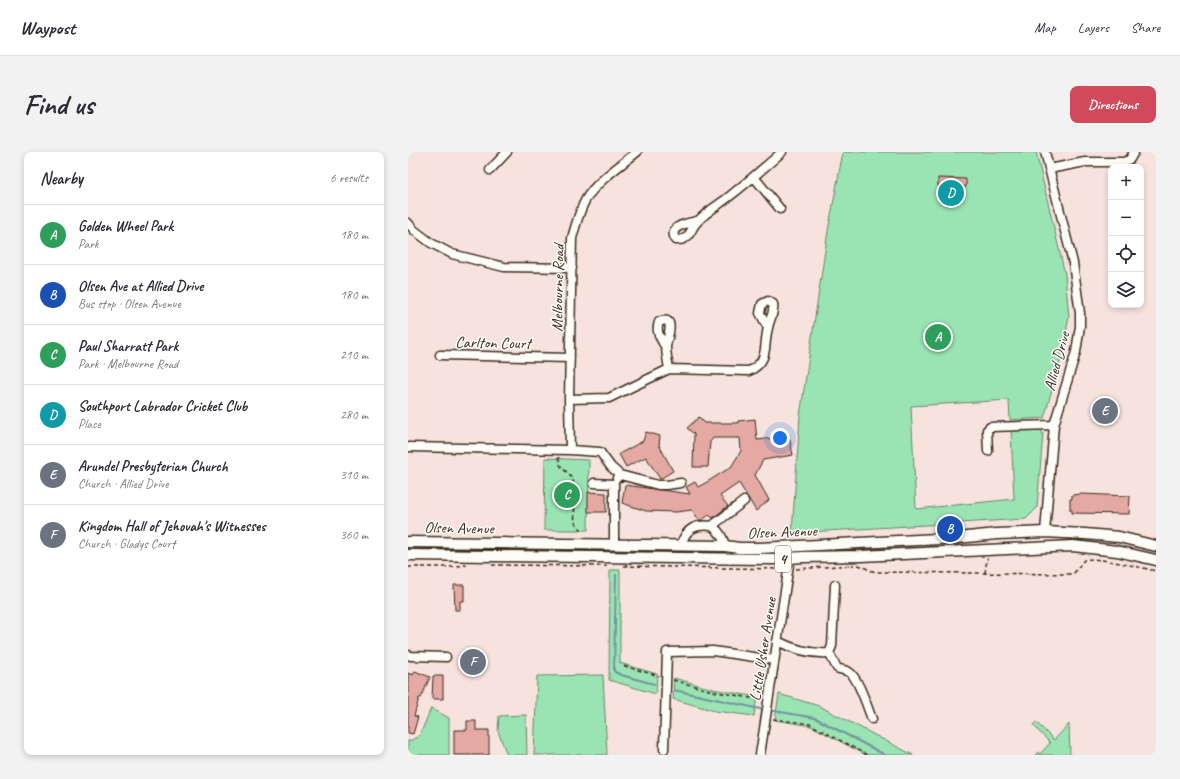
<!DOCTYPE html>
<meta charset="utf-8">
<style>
:root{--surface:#fff;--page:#f2f2f3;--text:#2b2b33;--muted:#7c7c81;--line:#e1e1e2;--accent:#d1495b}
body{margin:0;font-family:Caveat,sans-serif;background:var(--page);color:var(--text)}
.controls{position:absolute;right:12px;top:12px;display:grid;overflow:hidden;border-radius:8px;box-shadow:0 2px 6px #0003}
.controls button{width:36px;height:36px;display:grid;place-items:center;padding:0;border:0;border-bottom:1px solid var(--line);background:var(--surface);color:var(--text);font:20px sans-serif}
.you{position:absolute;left:372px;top:286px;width:14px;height:14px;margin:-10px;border:3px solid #fff;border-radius:50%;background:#1a73e8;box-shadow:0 0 0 6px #1a73e833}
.badge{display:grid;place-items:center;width:26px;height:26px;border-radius:50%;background:var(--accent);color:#fff;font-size:13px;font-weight:700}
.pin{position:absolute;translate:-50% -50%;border:2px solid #fff;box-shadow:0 1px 4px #0006}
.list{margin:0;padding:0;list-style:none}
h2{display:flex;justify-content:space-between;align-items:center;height:52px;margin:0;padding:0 16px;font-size:17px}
h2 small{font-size:13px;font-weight:400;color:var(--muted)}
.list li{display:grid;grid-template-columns:26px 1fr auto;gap:12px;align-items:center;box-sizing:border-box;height:60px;padding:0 16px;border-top:1px solid var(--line)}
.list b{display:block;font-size:15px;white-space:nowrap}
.list p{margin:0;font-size:13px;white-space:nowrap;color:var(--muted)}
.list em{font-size:13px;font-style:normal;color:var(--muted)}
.icon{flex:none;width:22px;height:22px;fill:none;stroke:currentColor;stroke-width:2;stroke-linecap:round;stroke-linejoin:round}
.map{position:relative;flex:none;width:748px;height:603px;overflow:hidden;border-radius:8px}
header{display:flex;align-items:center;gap:24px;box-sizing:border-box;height:56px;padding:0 20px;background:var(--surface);border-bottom:1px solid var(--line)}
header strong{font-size:19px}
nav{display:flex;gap:22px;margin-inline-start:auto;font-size:14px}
.intro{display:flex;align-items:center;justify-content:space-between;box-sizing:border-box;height:96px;padding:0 24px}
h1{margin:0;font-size:28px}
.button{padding:10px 18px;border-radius:8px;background:var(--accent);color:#fff;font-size:14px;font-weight:700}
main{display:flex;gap:24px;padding:0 24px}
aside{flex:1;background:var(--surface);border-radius:8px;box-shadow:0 2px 6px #0003}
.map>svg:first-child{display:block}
</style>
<header>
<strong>Waypost</strong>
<nav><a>Map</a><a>Layers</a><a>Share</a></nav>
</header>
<div class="intro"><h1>Find us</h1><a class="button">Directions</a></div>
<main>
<aside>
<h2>Nearby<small>6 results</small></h2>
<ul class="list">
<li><span class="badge" style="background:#2e9e5b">A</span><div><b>Golden Wheel Park</b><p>Park</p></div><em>180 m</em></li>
<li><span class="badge" style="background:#1a4fb4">B</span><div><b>Olsen Ave at Allied Drive</b><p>Bus stop · Olsen Avenue</p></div><em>180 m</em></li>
<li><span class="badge" style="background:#2e9e5b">C</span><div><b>Paul Sharratt Park</b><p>Park · Melbourne Road</p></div><em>210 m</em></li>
<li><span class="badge" style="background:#0f9aa8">D</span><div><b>Southport Labrador Cricket Club</b><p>Place</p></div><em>280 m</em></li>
<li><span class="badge" style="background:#6b7280">E</span><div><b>Arundel Presbyterian Church</b><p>Church · Allied Drive</p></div><em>310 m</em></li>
<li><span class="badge" style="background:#6b7280">F</span><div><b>Kingdom Hall of Jehovah's Witnesses</b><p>Church · Gladys Court</p></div><em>360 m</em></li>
</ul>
</aside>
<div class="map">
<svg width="748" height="603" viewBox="0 0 748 603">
<rect width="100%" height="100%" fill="#f6e3de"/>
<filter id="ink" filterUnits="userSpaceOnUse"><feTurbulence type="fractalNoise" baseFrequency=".025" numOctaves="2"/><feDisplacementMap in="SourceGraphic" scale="8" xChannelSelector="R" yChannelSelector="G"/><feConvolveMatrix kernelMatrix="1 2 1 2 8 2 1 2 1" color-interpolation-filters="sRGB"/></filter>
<g filter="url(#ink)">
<path fill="#9ae3b3" stroke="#6a8668" d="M435,0H628L657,122L661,165L653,206L636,266L602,268L601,248L503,254L508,357L606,347L603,278L631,277L635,281L629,356L618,367L384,381L392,264L420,79Z
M137,306L181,308L180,378H136Z
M202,418H212V511L249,522L248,542L201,528Z
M195,523L199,603H126L129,524Z
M266,526L305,537L349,545L346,564L307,559L265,547Z
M371,542L411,554L505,603H458L403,574L367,568Z
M23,556L41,566V603H0V589L4,588L12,583Z
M118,563L119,603H99L90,579L91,564Z
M628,570L646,588L661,572L662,603H627L630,600L632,602L642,591L625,573Z"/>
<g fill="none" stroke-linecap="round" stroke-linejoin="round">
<path stroke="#7095a0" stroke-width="2" d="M208,423L206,518L207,520L213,523L246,532
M266,538L357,558
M361,558L407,566L477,603"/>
</g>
<path fill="#e4a9a2" stroke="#3b2a1e" d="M530,26L558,27V35H554V46H532V34H530Z
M291,265L297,271H330V269L347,267L349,288L381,284L385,303L355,308L347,323L361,348L348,359L331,331L312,344L320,354L305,366L301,363L294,368H291L284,358L268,360L238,359L214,351L217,333L282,342L278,335L287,330L290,335L299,330L323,315L333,299L332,286H305L302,290L300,315H285L286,282L279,276Z
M238,280L252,284L251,293L265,319L252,327L238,305L218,315L211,302L235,289Z
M180,340L198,341V360H180Z
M673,342L722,344L721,362L664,361V358H662V347H664V343Z
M46,433H56V449H52V458H47Z
M7,519L22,525L13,546H11L6,564L10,565L5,582L0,581V521L5,523Z
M25,524H35V547H24Z
M59,569H68V578H81V603H46V578H59Z"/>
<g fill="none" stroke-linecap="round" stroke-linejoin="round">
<defs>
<path id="minor" d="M641,17L677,10H716L722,7L726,0
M82,18L99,0
M346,25L372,57
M289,69C281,71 258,74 268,88C283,89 282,76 290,69C298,60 312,52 322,44C340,30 357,15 374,0
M0,71L6,78L23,91L44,102L96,115L164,116
M258,196C253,187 247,180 251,170C269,162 259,187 258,194C258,202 260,210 261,217
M32,203L162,206
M161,247L201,246L261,217L341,219C362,209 355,194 360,176C361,168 367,161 365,152L360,149L354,152L352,161L360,176
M0,295L162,298L192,300L203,315L212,323
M162,298L161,247L164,86C168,73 171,59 178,47C188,30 213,13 229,0
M580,299L579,278L582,275L646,273
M209,326L212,323L250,333H258L273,331
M186,331L206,332V392
M637,380L646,273L668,200L672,174V161L665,111L637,0
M273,393C278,376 288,372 304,374
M317,394C315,385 312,380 304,374L336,349
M369,489C385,497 404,502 421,501L424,494L427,433
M421,501L429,516C433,518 438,518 441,520C450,525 460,557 464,567
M0,503L3,504L38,505
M256,597L259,500L305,499L366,508
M352,603L382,406V400"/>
<path id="major" d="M0,390L317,394L331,396H352L549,386L589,382L637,380L677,382L711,385L748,394
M0,403L365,407L395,405L453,404L665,394L709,399L748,408"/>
</defs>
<use href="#minor" stroke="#3b2a1e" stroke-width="11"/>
<use href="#major" stroke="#3b2a1e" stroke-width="13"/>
<path stroke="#3b2a1e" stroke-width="1.5" stroke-dasharray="4 3" stroke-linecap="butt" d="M151,305C150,318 161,318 165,329C169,342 165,356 167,370L168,372L173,377L174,381
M84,413L199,414
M450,413C458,415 460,419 470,420L663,422L666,421L676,408C686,404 735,416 748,419
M216,414L372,417
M0,415H41L59,413
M388,417L446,413
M577,421L579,407H580
M216,514L251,524
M265,528L304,539L353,548
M365,567L402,572L459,603"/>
<use href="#minor" stroke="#fdfcf7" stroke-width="8"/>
<use href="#major" stroke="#fdfcf7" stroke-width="10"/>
</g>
</g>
<g text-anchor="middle" stroke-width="3" stroke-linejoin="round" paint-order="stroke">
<rect fill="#fdfcf7" stroke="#75695f" stroke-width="1" x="367" y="394" width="16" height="26" rx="3"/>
<g font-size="15" font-weight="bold" fill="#3b2a1e">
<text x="375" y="412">4</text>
</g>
<g font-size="16" fill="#3b2a1e" stroke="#fdfcf7">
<text transform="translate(149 136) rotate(-89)" y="6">Melbourne Road</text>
<text transform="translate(85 190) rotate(1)" y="6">Carlton Court</text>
<text transform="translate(648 209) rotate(-75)" y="6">Allied Drive</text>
<text transform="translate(51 375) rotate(1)" y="6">Olsen Avenue</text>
<text transform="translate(374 379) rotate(-2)" y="6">Olsen Avenue</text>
<text transform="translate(354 497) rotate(-81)" y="6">Little Usher Avenue</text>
</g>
</g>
</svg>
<div class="controls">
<button>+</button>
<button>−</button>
<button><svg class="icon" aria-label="locate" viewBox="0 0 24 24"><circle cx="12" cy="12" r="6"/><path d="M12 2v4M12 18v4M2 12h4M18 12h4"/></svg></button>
<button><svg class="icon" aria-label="layers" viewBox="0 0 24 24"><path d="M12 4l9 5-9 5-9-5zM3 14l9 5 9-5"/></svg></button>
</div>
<div class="you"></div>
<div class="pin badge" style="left:530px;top:185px;background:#2e9e5b">A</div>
<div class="pin badge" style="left:542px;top:377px;background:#1a4fb4">B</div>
<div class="pin badge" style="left:159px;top:343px;background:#2e9e5b">C</div>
<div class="pin badge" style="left:543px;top:41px;background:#0f9aa8">D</div>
<div class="pin badge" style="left:697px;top:259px;background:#6b7280">E</div>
<div class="pin badge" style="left:65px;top:510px;background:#6b7280">F</div>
</div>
</main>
